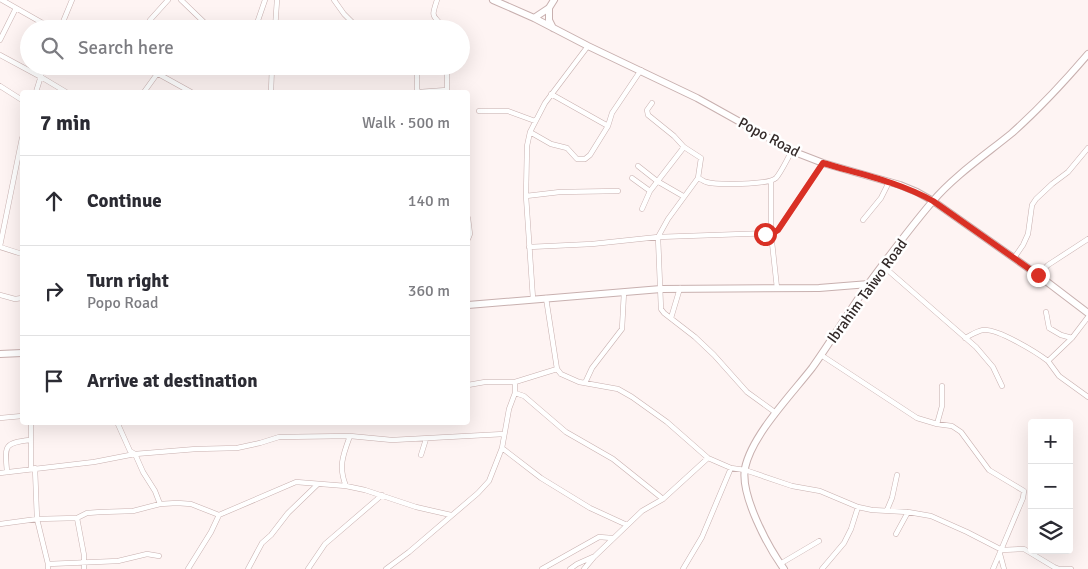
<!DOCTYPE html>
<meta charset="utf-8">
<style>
:root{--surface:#fff;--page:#f7f7f7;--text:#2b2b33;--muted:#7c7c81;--line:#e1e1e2}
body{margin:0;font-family:Signika,sans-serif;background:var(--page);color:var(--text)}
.controls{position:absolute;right:15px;bottom:15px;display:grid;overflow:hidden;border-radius:5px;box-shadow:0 5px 20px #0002}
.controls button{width:45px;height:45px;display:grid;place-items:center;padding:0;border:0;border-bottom:1px solid var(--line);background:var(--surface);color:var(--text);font:25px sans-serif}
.stop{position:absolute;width:15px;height:15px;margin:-11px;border:4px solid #d93025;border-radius:50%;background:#fff}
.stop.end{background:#d93025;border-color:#fff;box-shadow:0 1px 5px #0008}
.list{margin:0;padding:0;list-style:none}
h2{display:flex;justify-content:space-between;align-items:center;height:65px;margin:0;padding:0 20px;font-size:21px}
h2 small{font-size:16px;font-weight:400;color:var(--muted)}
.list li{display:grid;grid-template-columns:32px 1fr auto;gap:15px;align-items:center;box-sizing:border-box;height:90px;padding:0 20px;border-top:1px solid var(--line)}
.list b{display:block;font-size:19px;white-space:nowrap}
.list p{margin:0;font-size:16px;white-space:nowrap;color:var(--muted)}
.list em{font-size:16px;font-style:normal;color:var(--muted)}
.icon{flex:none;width:28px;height:28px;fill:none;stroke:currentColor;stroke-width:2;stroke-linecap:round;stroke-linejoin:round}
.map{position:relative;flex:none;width:1088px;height:569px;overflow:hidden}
.search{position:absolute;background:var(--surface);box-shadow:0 5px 20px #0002;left:20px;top:20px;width:450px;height:55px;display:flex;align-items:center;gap:12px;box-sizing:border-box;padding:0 18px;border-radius:28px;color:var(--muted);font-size:19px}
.panel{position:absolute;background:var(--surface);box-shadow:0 5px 20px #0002;left:20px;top:90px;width:450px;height:335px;border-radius:5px}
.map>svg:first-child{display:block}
</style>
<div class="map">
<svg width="1088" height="569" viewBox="0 0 1088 569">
<rect width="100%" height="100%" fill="#fef4f3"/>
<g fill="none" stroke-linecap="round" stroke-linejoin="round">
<defs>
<path id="minor" d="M2,0L53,29
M181,0L207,25
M334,0L344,14L359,29
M437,0C430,21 434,13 444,29
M60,29L72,0
M149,29L150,20L168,0
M255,29L265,0
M275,29L277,0
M0,40L16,8
M0,55L41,77L66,92
M144,66L191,92
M417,66V90L419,92L447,90
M447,66V91
M0,86L22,100
M36,92L44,66
M144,92L157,74
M271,92L272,66
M551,94L608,126
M652,103L647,110L648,115L674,136L684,147L701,158L698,178L668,219L658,237L661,309L664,313L695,337L714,355L747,392L776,413
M479,111H508L535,121
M530,132L551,144L567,148L577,159H585L590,155L608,126L612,113L641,70
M638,166L657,181L683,196
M632,178L650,191
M698,178C701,179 703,181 706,182C716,185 769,185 776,178C782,171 787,159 792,151
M526,196L560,192L618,191
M642,209L650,191L684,147
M468,218L470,234L468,239
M863,220L881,198L889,182
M0,246L22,138
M0,247L22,254
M529,247L592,244L658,237L771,233V181
M1014,258L1023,245L1028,234L1032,205L1036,199L1052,184L1068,172L1088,148
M883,266L976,347L993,367L1002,386
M1038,275L1048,265L1088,239
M777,288L771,233L778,230L823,163
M0,295L15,299L22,298
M546,298L557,369L561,374L579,382L618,389L632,397L667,422L708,458L731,468L745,470L792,486L820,491L858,507L872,510L908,512L931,516L967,532L1002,550L1024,549L1054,567L1059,569H1071
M533,299L526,196L527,146L530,132L545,103L588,46
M1046,312L1049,328L1061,335L1072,338
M671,318L680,288
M965,338C971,335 977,331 983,330C997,328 1036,352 1048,361L1072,338L1088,317
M821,355L917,418L937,424L952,426L961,432L989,470L1024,491L1023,498L993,569
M1048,361L1059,376L1088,397
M585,383L592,368L622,329L624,292
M468,385L485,382H515L557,369
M515,393L524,396L566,432L613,459L663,499
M0,418L22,416
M31,422V468
M117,422L130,451L135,454L143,472L155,491L160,504
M937,424L942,406V386
M502,448L541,478L590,508L627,525
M421,455L426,439
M35,468L37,519L48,564V569
M7,472C5,446 3,443 30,440
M0,473L94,462L135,454L196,449L237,448L260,443L279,437L350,436L392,440L504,434
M346,486C338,467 343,455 350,436
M887,510L892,498L897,475
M77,518L84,555V569
M0,524L37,519L77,518L87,513L101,512L133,511L160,504L177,503L191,504L219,515L296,482L346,486L365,490L416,507L451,515
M896,534L908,512
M1000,554L1004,569
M48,564L118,561L147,554L159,556
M780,564L819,541
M188,569L211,532L219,515
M248,569L262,543L271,535L288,513L318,484
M308,569L325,544L382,495
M386,569L409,552L478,493L489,481L502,448L509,409L515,393V382
M542,569L599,537L612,538
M570,569L577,564L595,556L642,511L663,499L708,458
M584,569L594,557
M683,569L702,537L731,468
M822,569L844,543L851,529L858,507"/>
<path id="secondary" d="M493,0L534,18L588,46L697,98L792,151L823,163L900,185L917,192L933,201L1038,275L1088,313
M549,8V20L553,28
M534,18L549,8L554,0
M468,305L661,289L819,288L869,284
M0,354L22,353
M784,569C768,547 740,495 745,468C752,435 791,395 812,368C832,340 849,311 869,283C889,256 910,228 932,202C954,176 985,155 1012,133C1040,108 1064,82 1088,54"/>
</defs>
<use href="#minor" stroke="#c8b0af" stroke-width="5.5"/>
<use href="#secondary" stroke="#c8b0af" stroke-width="8"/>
<use href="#minor" stroke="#fff" stroke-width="4.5"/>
<use href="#secondary" stroke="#fff" stroke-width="6"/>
</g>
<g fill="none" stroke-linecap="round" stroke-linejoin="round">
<path stroke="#d93025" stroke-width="6" d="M765,234L775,232L778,230L823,163C860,174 899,182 933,201L1038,275"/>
</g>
<g text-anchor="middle" stroke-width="5" stroke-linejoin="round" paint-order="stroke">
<g font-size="15" fill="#322928" stroke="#fff">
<text transform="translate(769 137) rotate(28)" y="5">Popo Road</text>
<text transform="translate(867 291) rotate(-54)" y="5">Ibrahim Taiwo Road</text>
</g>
</g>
</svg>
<div class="controls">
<button>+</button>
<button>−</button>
<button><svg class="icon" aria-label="layers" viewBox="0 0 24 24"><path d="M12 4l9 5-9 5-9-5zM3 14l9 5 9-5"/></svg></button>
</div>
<div class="stop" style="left:765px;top:234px"></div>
<div class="stop end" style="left:1038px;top:275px"></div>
<div class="search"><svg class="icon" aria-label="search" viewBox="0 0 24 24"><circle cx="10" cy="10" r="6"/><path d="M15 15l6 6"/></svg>Search here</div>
<section class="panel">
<h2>7 min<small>Walk · 500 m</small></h2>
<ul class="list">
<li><svg class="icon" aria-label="ahead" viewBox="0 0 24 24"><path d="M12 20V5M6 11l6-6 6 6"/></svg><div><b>Continue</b></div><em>140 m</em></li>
<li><svg class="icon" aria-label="right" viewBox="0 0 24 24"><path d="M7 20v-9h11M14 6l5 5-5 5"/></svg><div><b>Turn right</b><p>Popo Road</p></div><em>360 m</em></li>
<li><svg class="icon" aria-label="arrive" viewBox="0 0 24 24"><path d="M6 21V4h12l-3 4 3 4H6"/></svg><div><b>Arrive at destination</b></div></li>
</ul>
</section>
</div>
